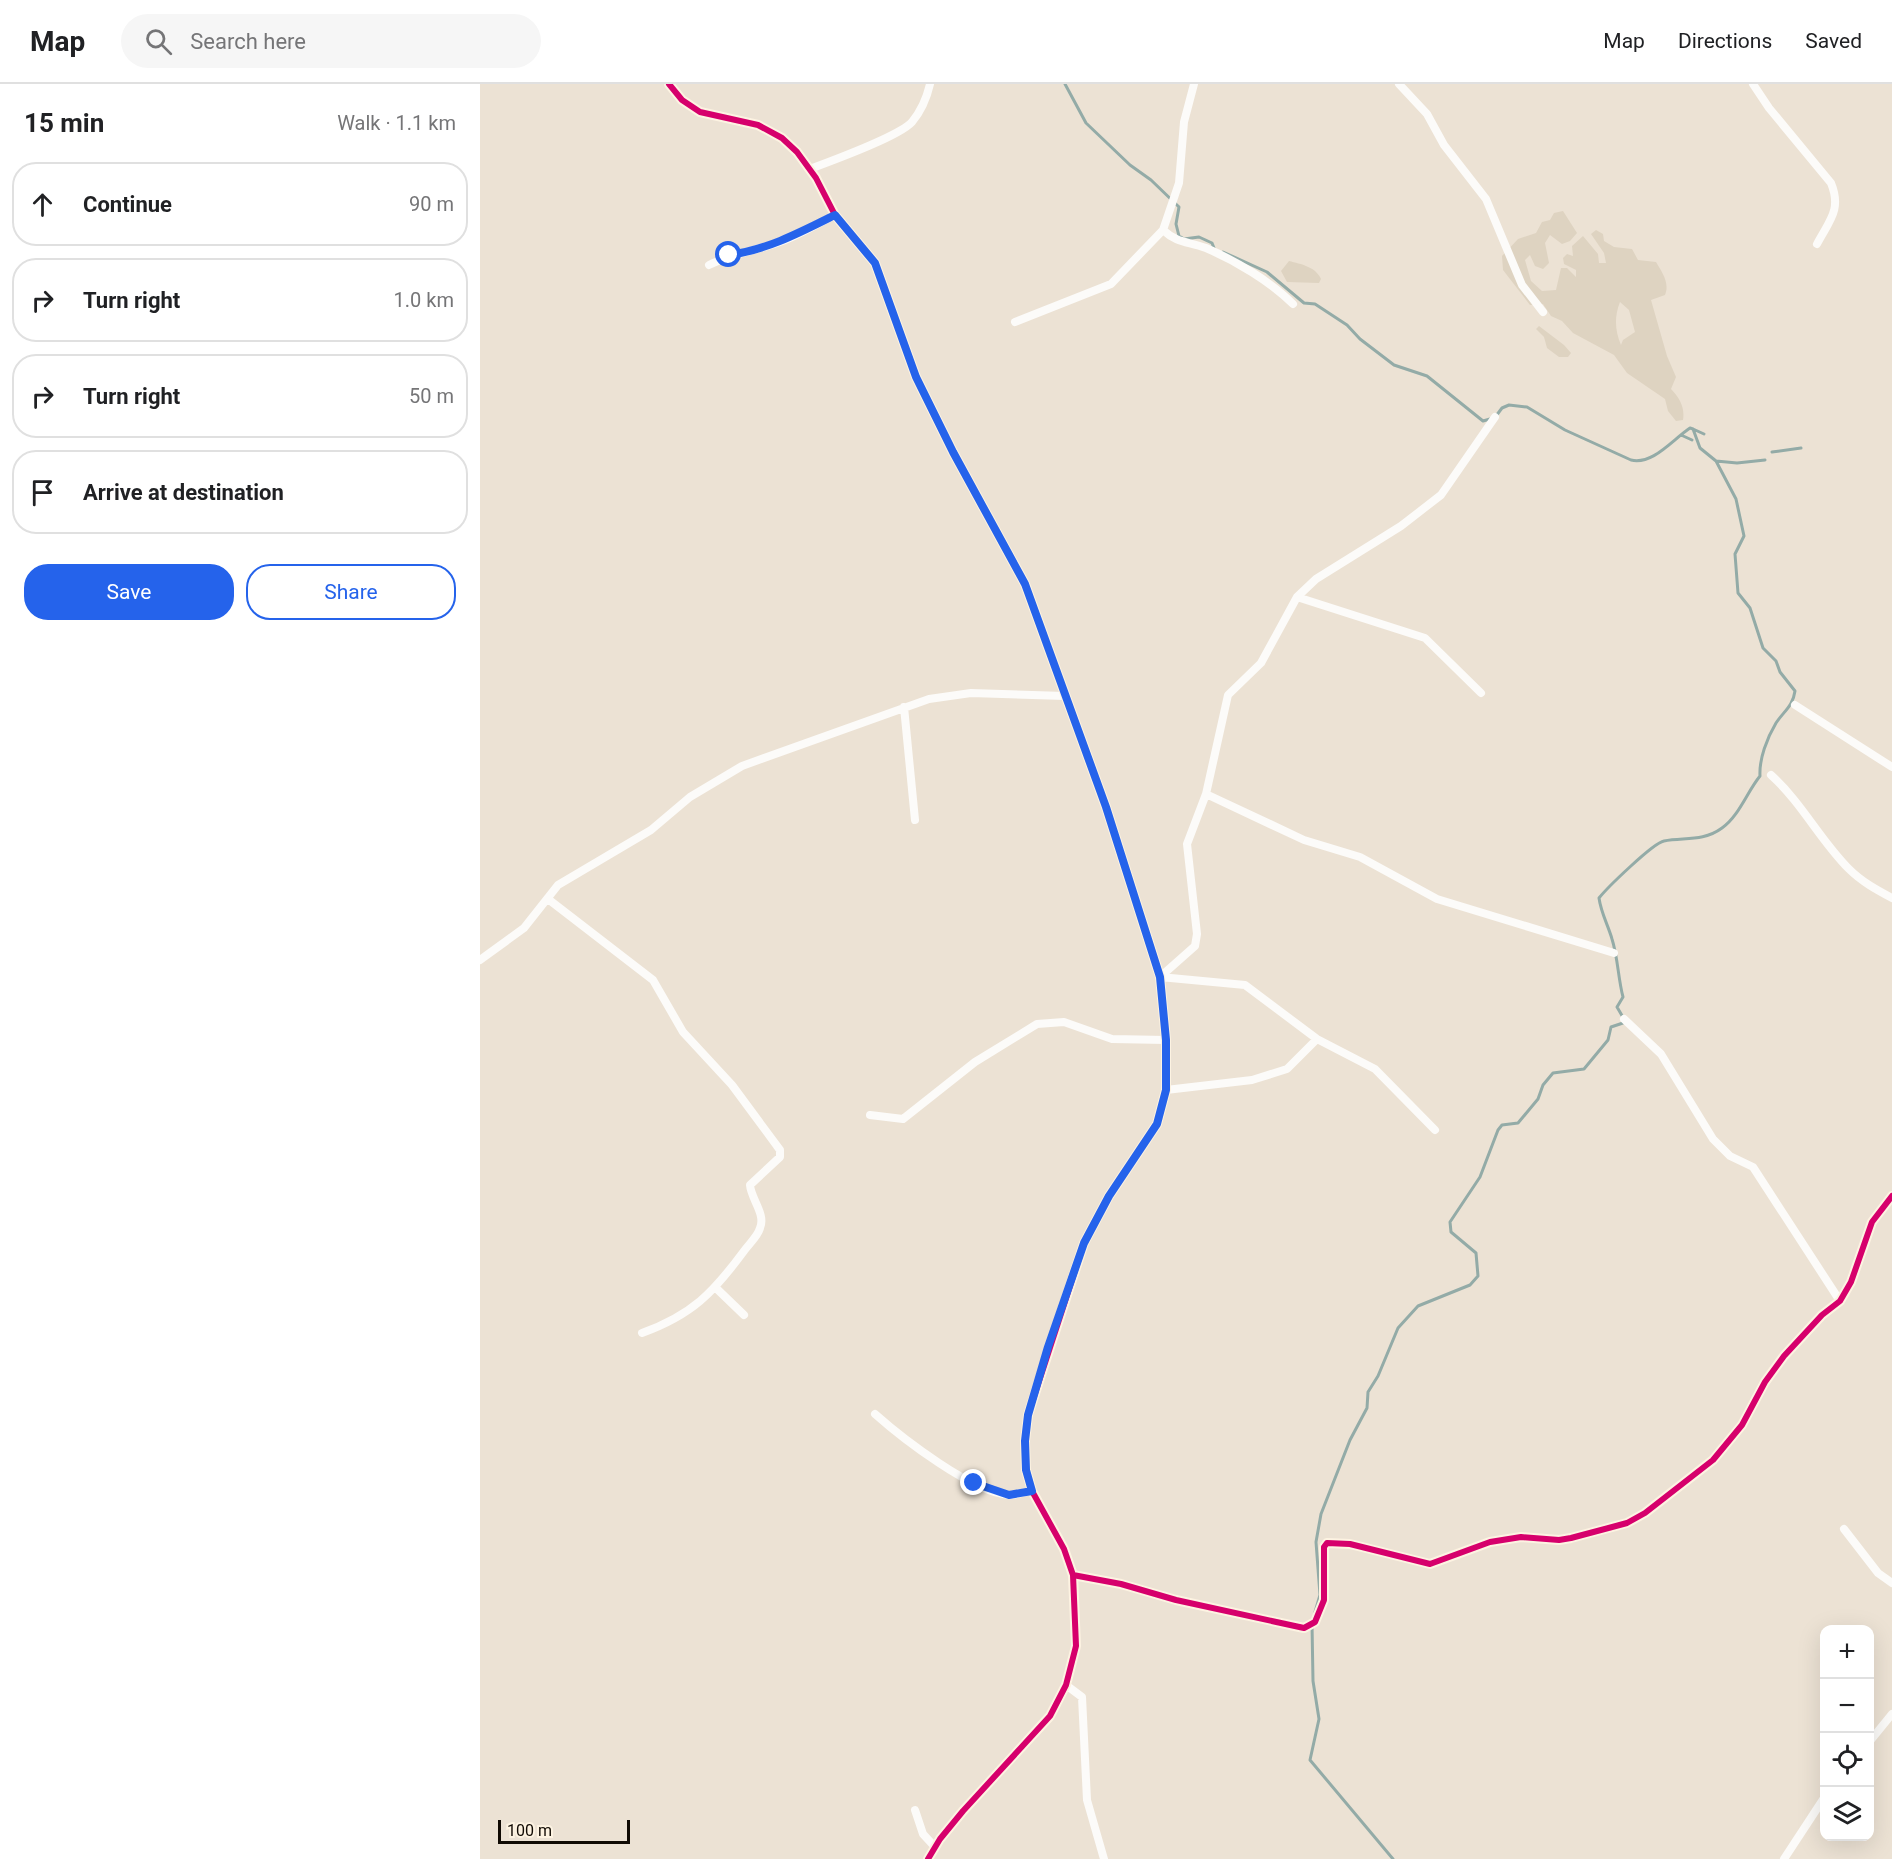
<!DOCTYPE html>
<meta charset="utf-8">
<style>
:root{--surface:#fff;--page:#f6f6f6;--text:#202124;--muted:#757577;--line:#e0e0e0;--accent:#2563eb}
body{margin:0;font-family:Roboto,sans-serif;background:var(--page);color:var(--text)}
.controls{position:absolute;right:18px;bottom:18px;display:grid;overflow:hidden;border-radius:12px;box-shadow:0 6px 24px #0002}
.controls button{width:54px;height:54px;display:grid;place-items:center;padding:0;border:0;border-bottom:2px solid var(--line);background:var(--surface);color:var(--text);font:30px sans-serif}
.scale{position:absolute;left:18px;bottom:15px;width:132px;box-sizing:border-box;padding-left:6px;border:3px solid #100a03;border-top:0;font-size:16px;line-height:21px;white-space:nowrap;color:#100a03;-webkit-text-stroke:4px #fdf3e2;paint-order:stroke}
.stop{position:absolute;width:18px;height:18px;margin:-14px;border:4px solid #2563eb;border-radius:50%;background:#fff}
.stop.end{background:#2563eb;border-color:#fff;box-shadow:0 2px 6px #0008}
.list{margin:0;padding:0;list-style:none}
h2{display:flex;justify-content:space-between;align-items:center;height:78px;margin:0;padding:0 24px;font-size:26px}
h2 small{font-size:20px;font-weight:400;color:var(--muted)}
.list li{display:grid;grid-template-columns:39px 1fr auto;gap:18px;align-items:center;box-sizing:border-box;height:84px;margin:0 12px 12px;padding:0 12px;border:2px solid var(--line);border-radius:24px}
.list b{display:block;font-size:22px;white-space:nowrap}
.list em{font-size:20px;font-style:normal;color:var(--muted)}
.actions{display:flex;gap:12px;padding:18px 24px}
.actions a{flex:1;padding:14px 0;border:2px solid var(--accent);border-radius:24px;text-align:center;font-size:21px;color:var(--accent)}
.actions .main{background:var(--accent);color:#fff}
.icon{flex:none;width:33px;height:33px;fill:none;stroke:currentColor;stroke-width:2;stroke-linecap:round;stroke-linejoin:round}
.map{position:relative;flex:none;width:1412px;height:1775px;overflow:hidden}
header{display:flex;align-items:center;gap:36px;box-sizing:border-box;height:84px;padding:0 30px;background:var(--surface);border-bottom:2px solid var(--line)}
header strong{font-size:28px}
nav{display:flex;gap:33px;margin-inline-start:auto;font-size:21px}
.search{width:420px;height:54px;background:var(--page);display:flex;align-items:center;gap:15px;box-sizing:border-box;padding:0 21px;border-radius:33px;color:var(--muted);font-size:22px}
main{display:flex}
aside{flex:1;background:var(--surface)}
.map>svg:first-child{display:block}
</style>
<header>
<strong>Map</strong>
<div class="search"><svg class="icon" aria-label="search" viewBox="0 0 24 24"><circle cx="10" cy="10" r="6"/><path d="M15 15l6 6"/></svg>Search here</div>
<nav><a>Map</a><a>Directions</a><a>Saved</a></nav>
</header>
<main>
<aside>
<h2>15 min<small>Walk · 1.1 km</small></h2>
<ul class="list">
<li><svg class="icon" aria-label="ahead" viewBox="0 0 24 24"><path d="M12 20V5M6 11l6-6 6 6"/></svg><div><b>Continue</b></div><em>90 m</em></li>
<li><svg class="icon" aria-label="right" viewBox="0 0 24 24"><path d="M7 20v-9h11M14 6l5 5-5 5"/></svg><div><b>Turn right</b></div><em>1.0 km</em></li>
<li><svg class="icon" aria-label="right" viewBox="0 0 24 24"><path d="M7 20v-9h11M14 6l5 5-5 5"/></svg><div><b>Turn right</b></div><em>50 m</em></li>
<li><svg class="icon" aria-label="arrive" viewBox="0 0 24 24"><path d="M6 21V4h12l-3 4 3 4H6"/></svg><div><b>Arrive at destination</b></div></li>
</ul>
<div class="actions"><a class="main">Save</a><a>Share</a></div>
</aside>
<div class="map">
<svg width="1412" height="1775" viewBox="0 0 1412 1775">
<rect width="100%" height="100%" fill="#ece2d4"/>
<path fill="#ded3c1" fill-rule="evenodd" d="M1083,127L1097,149L1090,157L1082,160L1070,151L1065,159L1069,179L1063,185L1055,182L1050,171L1045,176L1051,197L1062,207L1076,206L1081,184H1087L1096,193V186L1084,180L1083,174L1087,170L1093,172L1092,162L1103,152L1118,170L1119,179H1126L1124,169L1111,150L1116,146L1123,150L1124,157L1134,163L1152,165L1158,176L1176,178C1182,188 1190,199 1185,211L1171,216L1187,272L1196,293L1191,305C1200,314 1205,324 1203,336L1196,337L1188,327L1185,315L1147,289L1134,271L1093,249L1082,237L1071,232L1063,220L1050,221L1023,186L1022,172L1038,155L1056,149L1062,138L1070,136L1074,129ZM1140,218L1149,226L1155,248L1143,256L1141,261C1135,247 1134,233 1140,218Z
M809,177C821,180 836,183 841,195L839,199L807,198L801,187Z
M1059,242L1084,261L1091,269L1088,273H1079L1067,264L1064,253L1056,245Z"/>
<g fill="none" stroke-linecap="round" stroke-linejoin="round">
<path stroke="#93aba7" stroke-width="3" d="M585,0L606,39L650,81L671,96L699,123L696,140L699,152L704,155L719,153L732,159L734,164
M743,168L787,188L824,219L835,220L867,241L880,255L914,281L947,292L1003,337L1010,335
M1213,345L1224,350
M1201,351L1212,356
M1292,368L1321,364
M1236,377L1257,379L1285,376
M835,1528L840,1511L836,1458L841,1430L870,1356L887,1324L888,1308L898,1292L918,1244L938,1222L990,1201L998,1192L996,1169L971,1148L970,1138L1000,1093L1018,1046L1022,1041L1038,1039L1058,1015L1063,1001L1073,989L1104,985L1128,956L1131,943L1143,939L1144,935L1137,923L1143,913C1138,894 1138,874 1132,855C1128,841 1121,829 1119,814C1127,804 1173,759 1184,757C1204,753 1223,758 1242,744C1259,732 1267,708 1280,692C1279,675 1287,654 1296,639C1304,627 1313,622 1315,607L1300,588L1296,577L1283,564L1270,524L1258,509L1255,470L1264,452L1256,415L1236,377L1220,364L1213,345L1210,344C1192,356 1173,381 1151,376L1085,346L1047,323L1029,321L1022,324L1016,332
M832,1540L833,1597L839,1635L830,1676L913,1775"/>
<path stroke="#fcfbf9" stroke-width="8" d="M189,0L202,16L220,28L278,41L302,54L317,68L336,94L355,131L395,179L436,293L473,368L545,500L626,723L680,893L686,956V1006L677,1040L629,1112L604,1159L548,1331L545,1357L546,1386L552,1407L584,1465L593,1491L596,1562L586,1601L570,1632L483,1727L460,1755L448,1775
M714,0L704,38L699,99L683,146C698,160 708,157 726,164C756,177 790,197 813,220
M919,0L947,30L964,61L1006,115L1042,201L1063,228
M1273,0L1289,24L1351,99C1362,126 1349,137 1337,160
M330,85C351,77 418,53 432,38C441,27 447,13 450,0
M229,181C254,169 280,166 305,156C322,149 339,139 355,131
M535,238L631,200L683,146
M817,513L945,554L1001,609
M1315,621L1412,683
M424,623L435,736
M1291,691C1322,719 1340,756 1369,785C1382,798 1397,806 1412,814
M726,710L824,756L880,773L957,815L1134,869
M68,815L173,896L203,948L252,1001L300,1066V1073L270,1101C271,1115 286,1130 280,1144C278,1152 269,1160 264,1167C233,1209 212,1231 162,1249
M0,876L44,844L78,801L171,746L210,713L262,682L449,615L491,609L585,612
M1144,935L1181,970L1233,1055L1250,1072L1273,1083L1360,1217
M686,1006L772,996L807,985L837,955
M390,1031L423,1035L495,978L557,940L584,938L632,955L686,956
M955,1046L895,985L837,955L765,901L680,893L715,862L717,850L707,760L726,710L748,611L781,579L817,513L836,495L921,442L961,411L1015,333
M236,1204L264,1231
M395,1330C422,1354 493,1409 529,1411C536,1411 545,1408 552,1407
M1364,1445L1398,1489L1412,1499
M593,1491L641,1500L696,1516L824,1544L835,1538L844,1516V1463L847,1459L870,1460L950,1480L1010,1458L1041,1453L1079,1456L1091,1454L1147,1439L1165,1429L1233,1376L1262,1341L1285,1298L1304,1272L1342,1231L1360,1217L1371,1198L1392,1138L1412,1112
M586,1601L602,1613L607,1716L624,1775
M1390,1657L1412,1630
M435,1726L443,1750L455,1763
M1304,1775L1344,1714"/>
<defs>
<path id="cycleway" d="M189,0L202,16L220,28L278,41L302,54L317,68L336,94L355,131L395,179L436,293L473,368L545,500L626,723L680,893L686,956V1006L677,1040L629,1112L604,1159L548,1331L545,1357L546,1386L552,1407L584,1465L593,1491L596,1562L586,1601L570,1632L483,1727L460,1755L448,1775
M593,1491L641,1500L696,1516L824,1544L835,1538L844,1516V1463L847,1459L870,1460L950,1480L1010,1458L1041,1453L1079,1456L1091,1454L1147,1439L1165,1429L1233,1376L1262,1341L1285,1298L1304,1272L1342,1231L1360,1217L1371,1198L1392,1138L1412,1112"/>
</defs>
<use href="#cycleway" stroke="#fdf3e2" stroke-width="10"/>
<use href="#cycleway" stroke="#d6006c" stroke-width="6"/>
</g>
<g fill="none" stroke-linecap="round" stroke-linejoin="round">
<path stroke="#2563eb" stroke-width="8" d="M249,171C287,166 321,148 355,131L395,179L436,293L473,368L545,500L626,723L680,893L686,956V1006L677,1040L629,1112L604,1159L568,1263L548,1331L545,1357L546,1386L552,1407L529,1411L494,1399"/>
</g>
</svg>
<div class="controls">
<button>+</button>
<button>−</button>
<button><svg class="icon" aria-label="locate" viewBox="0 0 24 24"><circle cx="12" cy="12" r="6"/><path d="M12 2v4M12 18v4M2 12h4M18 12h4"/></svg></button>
<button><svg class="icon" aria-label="layers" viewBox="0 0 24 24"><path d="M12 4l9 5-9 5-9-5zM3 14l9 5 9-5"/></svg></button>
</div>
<div class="scale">100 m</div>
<div class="stop" style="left:249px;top:171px"></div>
<div class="stop end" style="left:494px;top:1399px"></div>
</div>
</main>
